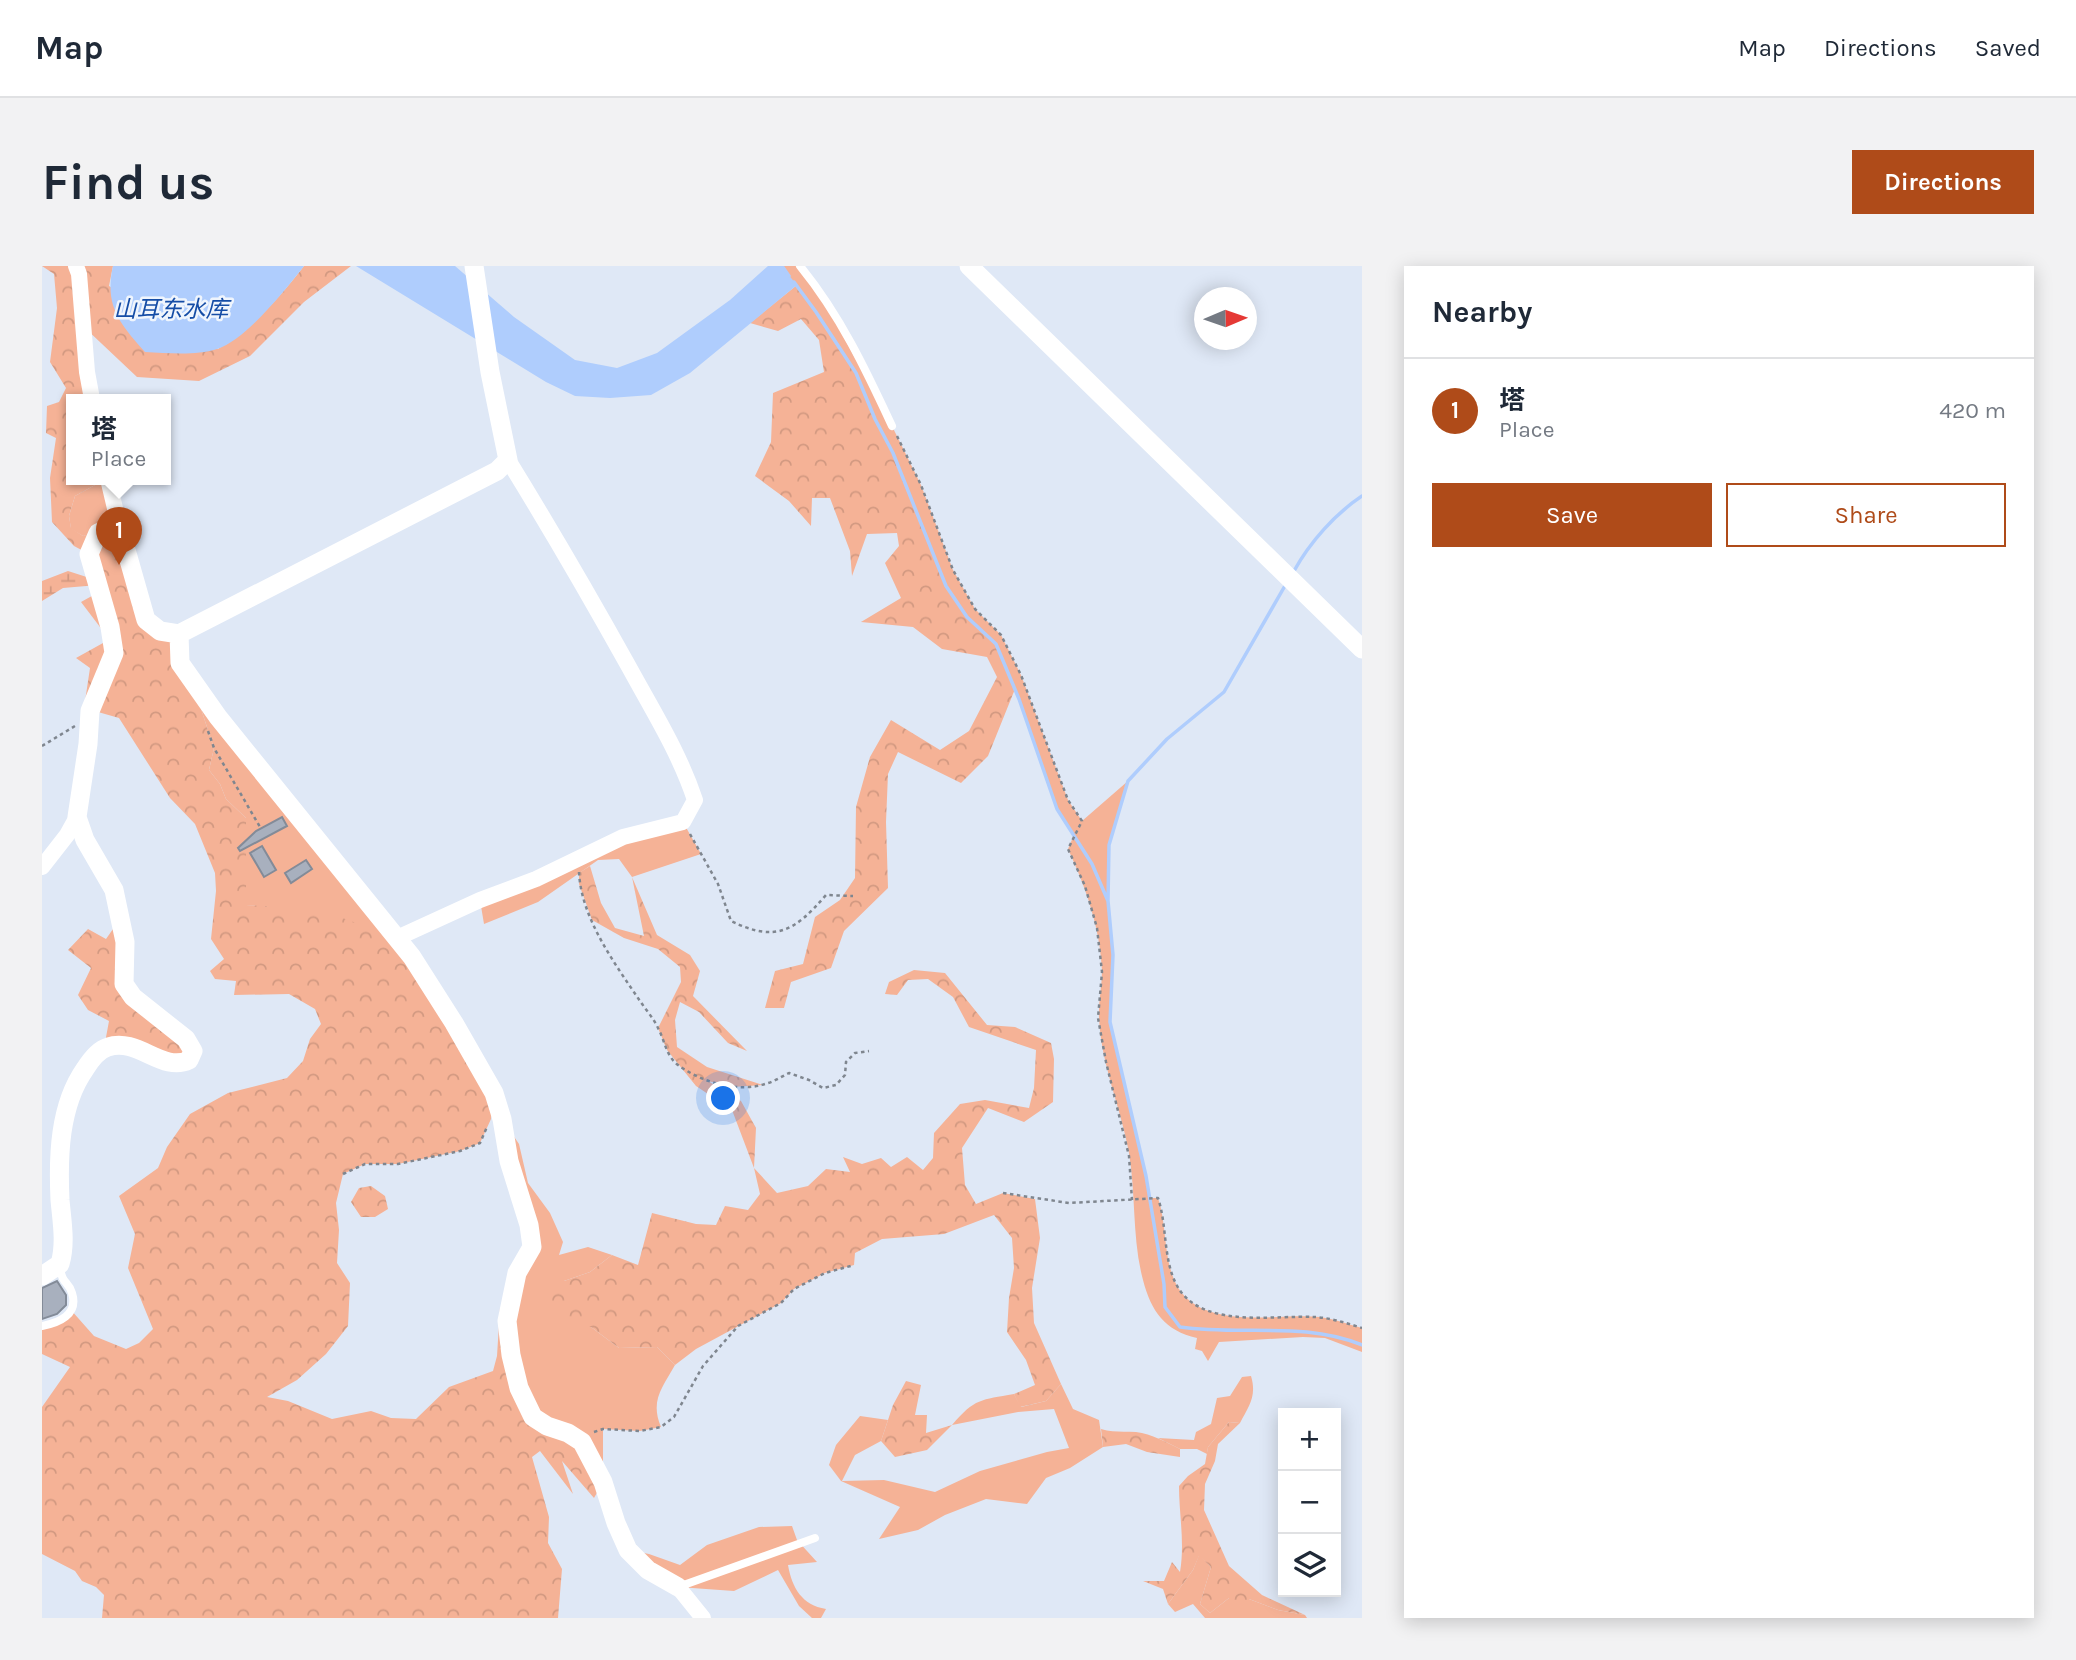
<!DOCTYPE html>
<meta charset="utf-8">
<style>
:root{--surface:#fff;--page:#f2f2f3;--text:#1f2937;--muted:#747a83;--line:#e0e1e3;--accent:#af4b19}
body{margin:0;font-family:Karla,"Noto Sans SC",sans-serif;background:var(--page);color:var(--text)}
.controls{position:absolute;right:21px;bottom:21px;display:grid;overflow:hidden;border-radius:0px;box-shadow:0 4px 18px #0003}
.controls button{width:63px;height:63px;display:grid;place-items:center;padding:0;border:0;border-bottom:2px solid var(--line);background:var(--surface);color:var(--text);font:35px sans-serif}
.compass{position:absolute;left:1152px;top:21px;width:63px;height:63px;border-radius:50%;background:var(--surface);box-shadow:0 4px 18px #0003;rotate:88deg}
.you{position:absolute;left:682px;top:833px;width:24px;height:24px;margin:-18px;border:5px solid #fff;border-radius:50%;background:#1a73e8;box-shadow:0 0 0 10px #1a73e833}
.badge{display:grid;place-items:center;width:46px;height:46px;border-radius:50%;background:var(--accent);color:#fff;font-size:23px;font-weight:700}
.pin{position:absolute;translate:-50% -58px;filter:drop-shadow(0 2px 4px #0008)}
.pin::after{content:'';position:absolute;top:37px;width:24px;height:21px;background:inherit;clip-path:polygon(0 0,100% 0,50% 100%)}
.popup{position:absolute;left:24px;top:128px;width:105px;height:91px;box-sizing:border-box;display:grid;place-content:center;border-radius:0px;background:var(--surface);filter:drop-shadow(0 2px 5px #0005);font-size:23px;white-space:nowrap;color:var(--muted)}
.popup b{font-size:26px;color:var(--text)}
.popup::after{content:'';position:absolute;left:50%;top:100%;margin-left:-14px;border:14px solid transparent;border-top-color:var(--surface)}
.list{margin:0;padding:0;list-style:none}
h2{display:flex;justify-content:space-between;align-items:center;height:91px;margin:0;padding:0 28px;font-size:30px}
h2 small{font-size:23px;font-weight:400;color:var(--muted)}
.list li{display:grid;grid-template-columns:46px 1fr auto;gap:21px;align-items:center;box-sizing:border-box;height:105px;padding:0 28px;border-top:2px solid var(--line)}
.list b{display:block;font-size:26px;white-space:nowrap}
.list p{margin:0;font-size:23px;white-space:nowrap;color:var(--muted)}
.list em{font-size:23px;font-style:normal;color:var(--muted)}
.actions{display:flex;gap:14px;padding:21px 28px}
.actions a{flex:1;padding:16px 0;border:2px solid var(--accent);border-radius:0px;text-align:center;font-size:24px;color:var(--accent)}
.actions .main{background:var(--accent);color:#fff}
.icon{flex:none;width:38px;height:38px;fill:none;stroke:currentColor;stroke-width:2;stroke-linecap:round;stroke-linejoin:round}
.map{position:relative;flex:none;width:1320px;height:1352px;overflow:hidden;border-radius:0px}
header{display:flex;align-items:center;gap:42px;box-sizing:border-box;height:98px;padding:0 35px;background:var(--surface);border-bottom:2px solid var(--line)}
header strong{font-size:33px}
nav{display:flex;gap:38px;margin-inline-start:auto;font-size:24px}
.intro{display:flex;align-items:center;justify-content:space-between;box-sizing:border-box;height:168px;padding:0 42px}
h1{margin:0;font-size:49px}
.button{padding:18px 32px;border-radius:0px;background:var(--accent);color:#fff;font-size:24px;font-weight:700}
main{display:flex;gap:42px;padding:0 42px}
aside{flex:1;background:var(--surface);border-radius:0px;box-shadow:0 4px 18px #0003}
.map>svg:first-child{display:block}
</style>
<header>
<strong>Map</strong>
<nav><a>Map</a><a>Directions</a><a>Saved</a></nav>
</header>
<div class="intro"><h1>Find us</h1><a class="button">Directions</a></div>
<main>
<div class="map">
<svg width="1320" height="1352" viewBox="0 0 1320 1352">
<defs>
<pattern id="forest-crowns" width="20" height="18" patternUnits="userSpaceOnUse" patternTransform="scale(1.75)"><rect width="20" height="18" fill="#f5b296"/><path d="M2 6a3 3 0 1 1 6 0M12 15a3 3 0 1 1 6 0" fill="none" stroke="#d29981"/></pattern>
<pattern id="wetland-marsh" width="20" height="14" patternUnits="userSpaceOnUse" patternTransform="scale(1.75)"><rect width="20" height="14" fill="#f5b296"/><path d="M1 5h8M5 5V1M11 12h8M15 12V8" fill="none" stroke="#d29981"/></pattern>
</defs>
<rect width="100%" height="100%" fill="#dfe8f6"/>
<path fill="#f5b296" d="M739,0H758L774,20L850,160L879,219L911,304L933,343L959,369L979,409L1026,534L1040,555L1086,515L1067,579L1066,635L1071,689L1068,756L1108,932H1116C1126,961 1120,1000 1139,1026C1169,1064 1236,1047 1278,1051C1292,1053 1306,1058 1320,1062V1086L1283,1072L1261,1071L1177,1076L1166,1095L1160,1085L1153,1083L1155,1072C1123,1065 1109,1045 1101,1014C1090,973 1094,929 1087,887C1079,842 1059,798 1057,752C1056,737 1060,721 1060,705C1058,661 1044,622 1026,583L1032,569L1015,543L977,433L954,378L925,351L904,320L851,188L833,153L814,107L774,46Z
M64,213L74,251L56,267L41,270L29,263L27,250L33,230Z
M155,421L355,672L239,642L204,639V552L184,533L178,518L167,504L172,482L160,446Z
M641,556L659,588L590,611L577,593L556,594L496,636L442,658L438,634Z
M460,853L477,878L486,917L508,947L521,976L517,989L546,981L570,989L548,1006L522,1015L549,1061L577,1082L615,1081L633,1099C620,1122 608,1135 619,1161L598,1165L561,1163V1216L491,1151L465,1055L490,981Z
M1209,1110C1215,1130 1207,1140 1198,1157L1187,1156L1166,1181L1165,1188L1155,1183H1138L1116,1172L1152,1174L1154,1166L1169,1158L1175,1132L1188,1130L1200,1111Z
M1019,1118L1031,1143L1057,1154L1061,1181L1028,1202L1004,1212L985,1238L944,1233L903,1249L876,1264L837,1273L858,1241L799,1215L787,1199L794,1179L818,1150L846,1154L839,1175L813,1189L800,1215L842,1214L893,1226L938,1205L1005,1186L1027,1182L1012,1143L976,1146L910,1159C933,1132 939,1134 972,1128L979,1141L1004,1135Z
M750,1260L755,1274L775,1296L746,1299C750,1322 760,1339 784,1343L779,1352H770L757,1340L736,1304L692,1325L636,1321L586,1284L607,1288L638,1299L665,1279L717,1261Z
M1157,1289L1169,1301L1158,1338L1168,1347L1187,1332L1207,1333L1236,1344L1263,1349L1265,1352H1163L1151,1338L1133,1346L1126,1338L1151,1304Z"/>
<path fill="url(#forest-crowns)" d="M0,0H71L67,20L176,83C212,59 236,34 262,0H309L262,36L208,90L157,115L95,111L42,61L50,133H30V213H64L33,230L27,250L29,262L41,270L77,259L104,354L137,368L155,421L160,446L172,482L167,504L178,518L184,533L204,552V639L276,643L355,672L452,827L449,853L438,877L418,885L356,898H323L301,908L294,937L297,964L295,997L308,1017L306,1060L284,1088L255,1114L225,1131L246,1135L290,1153L329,1145L349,1152L374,1153L407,1121L451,1105L455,1090L458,1042L465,1055L491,1151L526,1167L561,1216L552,1232L520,1195L531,1228L498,1185L490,1191L507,1251L506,1277L520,1303L516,1352H60L62,1329L54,1321L40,1315L33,1305L0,1288V1141L28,1101L0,1088V1060L10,1059L29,1044L52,1070L84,1083L97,1077L111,1063L86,1002L93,968L77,930L116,902L125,881L148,848L186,827L245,812L261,795L268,773L279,758L273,743L247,728L192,729L194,715L173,713L168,705L182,693L169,673L174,625L173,607L153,558L128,532L77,452L42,442L48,402L34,392L61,377V365L39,336L57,326L47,288L32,280L10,256L8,212L14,172L4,167L5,140L17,136L24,122L8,96L15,42L12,8Z
M755,19L814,107L833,153L851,188L904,320L925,351L954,378L973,423L946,490L919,517L856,486L846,508L844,556L846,622L802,665L789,702L749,716L742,742H723L733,705L761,698L773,651L798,634L813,612L814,541L828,491L849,454L898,484L927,465L955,411L945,391L900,383L871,361L819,356L859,332L843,297L857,280L855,267L825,268L810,310L808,285L788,232H770L769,260L747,235L713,210L729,176L731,127L782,106L777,74L759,53L736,65L708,57Z
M548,600L559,637L573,662L602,670L590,611L615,669L648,689L658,705L651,730L705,785L686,777L657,746L638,736L633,754L635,781L665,801L721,819L690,821L666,815L699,835L714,862L712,902L735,927L766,920L784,903L808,906L801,891L820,898L839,892L849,901L865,891L881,904L891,892L892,867L918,838L943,834L987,842L992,822L994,784L927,761L911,731L886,713L866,714L855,729L843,728L847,716L872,704L903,707L945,759L973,761L1009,777L1012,793L1011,836L982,856L946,842L920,882L923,919L934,938L961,927L993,933L998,972L990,1022L992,1057L1019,1118L1004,1135L978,1141L972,1128L993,1119L984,1094L965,1066L967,1032L972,1002L970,972L952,949L902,968L840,973L813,987L812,999L783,1007L752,1023L739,1037L654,1083L633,1099L615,1081L577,1082L549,1061L522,1060L505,1034L522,1015L548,1006L570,989L596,999L610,947L654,958L674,959L683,940L706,944L718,928L712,902L690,844L654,820L625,784L616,762L639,716L638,701L616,683L582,672L550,654L537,618V607Z
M78,653L82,718L125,757L147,794L62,782L67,755L46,744L36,729L49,702L26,684L46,663L64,673Z
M329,920L343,930L346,943L333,951H319L309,936L317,922Z
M864,1115L879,1119L873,1149H885L884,1167L910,1159L885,1184L853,1191L839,1175L851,1139Z
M1187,1156L1198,1157L1176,1178L1173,1195L1163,1218L1162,1244L1187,1300L1220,1329L1263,1349L1236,1344L1207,1333L1195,1345L1187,1332L1168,1347L1158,1338L1169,1301L1157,1290L1151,1304L1126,1338L1121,1323L1101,1315H1122L1130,1296L1138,1306C1143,1276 1137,1249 1137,1220L1146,1210L1163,1198L1166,1181Z
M1059,1163C1071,1167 1081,1165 1094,1166C1110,1168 1124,1176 1138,1183V1191L1105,1186L1084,1178L1061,1181Z"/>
<path fill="url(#wetland-marsh)" d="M26,305L54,314L56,319L21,322L0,335V315Z"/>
<path fill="#afcdfd" d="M71,0H262C243,24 204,74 175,83C153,90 126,87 103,86C78,58 62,40 71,0Z
M314,0H413L472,51L533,94L575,102L615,87L688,34L726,0H739L755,19L648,107L609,129L568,132L533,130L504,116Z"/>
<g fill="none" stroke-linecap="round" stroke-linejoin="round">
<path stroke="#afcdfd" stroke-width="3.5" d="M740,0L747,10
M752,16L774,46L814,107L833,153L851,187L904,320L925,351L954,378L977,433L1015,543L1050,598L1066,635L1071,689L1068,756L1104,910L1122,1018L1123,1041L1138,1061C1200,1070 1261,1055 1320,1079
M1252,305C1268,276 1293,248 1320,230
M1066,634L1067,579L1086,515L1125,473L1182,426L1244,318"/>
</g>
<path fill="#a8b0be" stroke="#838b98" stroke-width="2" d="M240,551L245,560L198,585L196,582L214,565Z
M220,580L234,604L222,611L208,587Z
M264,594L270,603L249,617L243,607Z
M15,1015L24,1029V1039L15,1048L0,1053V1022Z"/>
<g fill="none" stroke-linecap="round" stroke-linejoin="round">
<path stroke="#7f868f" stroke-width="2.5" stroke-dasharray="3.5 3.5" stroke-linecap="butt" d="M855,170L879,219L911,304L933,343L959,369L979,409L1026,534L1040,555L1026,583L1043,620L1055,662L1060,706L1056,752L1064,796L1087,890L1090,934
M166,465L172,482L218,561
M0,480L33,460
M648,568L676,618L689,655C734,677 753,665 784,629L811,630
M537,606C539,652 573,698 598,735C604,744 612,753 616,762C623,775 624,790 636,799C659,816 695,827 723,818C731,816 739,811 747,807L767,814L781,822L794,819L803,809L804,796L813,787L827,785
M301,908L323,898H356L418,885L438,877L445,861
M961,927L1027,937L1116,932C1126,961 1120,1000 1139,1026C1167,1062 1233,1049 1273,1051C1289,1052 1304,1057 1320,1062
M552,1166L561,1163L598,1165L619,1161L632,1151L661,1100L696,1060L739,1037L752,1023L783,1007L812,999"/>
<path stroke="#fff" stroke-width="8" d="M758,0C798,49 824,104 850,160
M0,1060C16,1057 37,1049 30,1027C26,1014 20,1019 18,1001
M636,1321L773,1272"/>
<path stroke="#fff" stroke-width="16" d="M34,0L37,8L45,106L50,133
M66,213L77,259
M0,601L25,569L35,551
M355,672L438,634L494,613L581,571L641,556L653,534C637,486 611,445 587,401C548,331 508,262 466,194
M636,1321L661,1352"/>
<path stroke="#fff" stroke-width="19" d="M927,0L1320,383
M137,368L138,397L176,451L370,691L412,757L452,827L460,853L467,895L487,959L490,981L475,1007L465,1055L469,1089L477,1122L491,1151L505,1160L526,1167L540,1176L561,1216L574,1257L586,1284L606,1304L636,1321
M0,1010L18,998C24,977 20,956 18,934C16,891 17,840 43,803C48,795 56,784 66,781C96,771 120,807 147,794L151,785L144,773L91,731L82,718L83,676L72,624L43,574L35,551L46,478L48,445L72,387L68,361L47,288L56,267L77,259L104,354L118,365L137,368L455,205L466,194L448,106L432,0"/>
</g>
<g text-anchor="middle" stroke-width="5" stroke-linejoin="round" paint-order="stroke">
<g font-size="23" font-style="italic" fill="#154da6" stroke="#eff5fd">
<text x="129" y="51">山耳东水库</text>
</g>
</g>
</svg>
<div class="controls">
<button>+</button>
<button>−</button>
<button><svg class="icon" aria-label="layers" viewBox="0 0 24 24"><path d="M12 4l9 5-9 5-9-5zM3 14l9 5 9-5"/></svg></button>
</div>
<svg class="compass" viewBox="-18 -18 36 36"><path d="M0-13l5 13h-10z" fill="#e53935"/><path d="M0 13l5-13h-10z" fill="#747a83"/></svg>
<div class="you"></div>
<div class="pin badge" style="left:77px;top:299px">1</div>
<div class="popup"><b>塔</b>Place</div>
</div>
<aside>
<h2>Nearby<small></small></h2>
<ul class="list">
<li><span class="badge">1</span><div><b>塔</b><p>Place</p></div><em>420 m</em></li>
</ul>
<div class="actions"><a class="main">Save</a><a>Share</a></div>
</aside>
</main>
